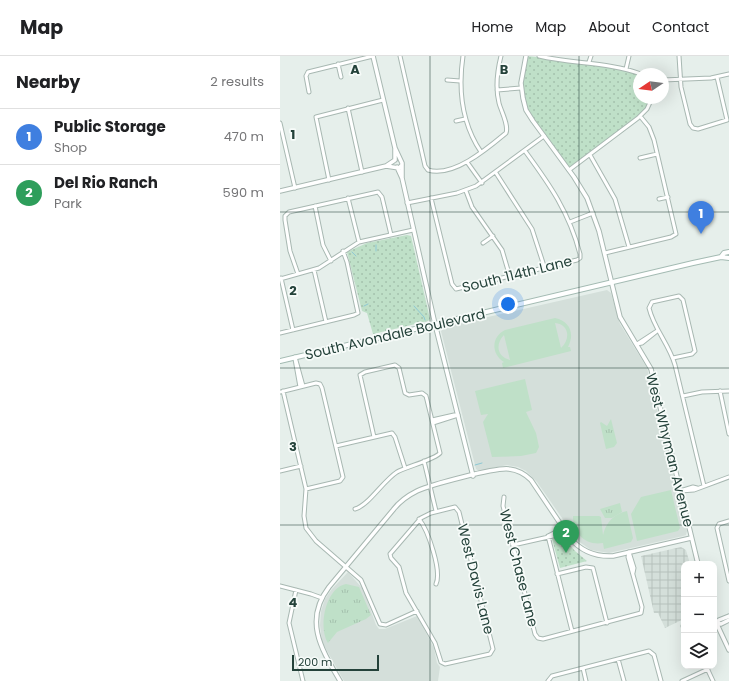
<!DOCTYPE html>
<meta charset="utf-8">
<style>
:root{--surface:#fff;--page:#f2f2f2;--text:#202124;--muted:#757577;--line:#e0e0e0;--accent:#db2777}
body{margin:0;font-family:Poppins,sans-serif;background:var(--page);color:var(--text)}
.controls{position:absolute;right:12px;bottom:12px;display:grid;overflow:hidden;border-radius:8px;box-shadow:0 4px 16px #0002}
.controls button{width:36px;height:36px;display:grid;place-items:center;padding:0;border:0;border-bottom:1px solid var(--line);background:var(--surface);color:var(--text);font:20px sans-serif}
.compass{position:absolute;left:353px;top:12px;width:36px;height:36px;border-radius:50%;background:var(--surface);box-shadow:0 4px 16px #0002;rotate:257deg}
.scale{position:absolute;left:12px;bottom:10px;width:87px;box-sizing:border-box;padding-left:4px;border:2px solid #24423a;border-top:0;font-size:11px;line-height:14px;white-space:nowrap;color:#24423a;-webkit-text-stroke:3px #f7fbf9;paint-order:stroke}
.you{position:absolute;left:228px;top:248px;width:14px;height:14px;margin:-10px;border:3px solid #fff;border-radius:50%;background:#1a73e8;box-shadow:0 0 0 6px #1a73e833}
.badge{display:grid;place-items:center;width:26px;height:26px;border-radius:50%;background:var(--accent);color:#fff;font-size:13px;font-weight:700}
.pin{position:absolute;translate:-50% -33px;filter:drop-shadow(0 1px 2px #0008)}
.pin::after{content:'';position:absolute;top:21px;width:14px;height:12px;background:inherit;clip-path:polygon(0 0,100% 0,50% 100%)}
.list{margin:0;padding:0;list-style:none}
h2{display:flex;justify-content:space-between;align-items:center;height:52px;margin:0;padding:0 16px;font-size:17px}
h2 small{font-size:13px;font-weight:400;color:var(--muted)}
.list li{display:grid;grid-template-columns:26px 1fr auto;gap:12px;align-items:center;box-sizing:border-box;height:56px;padding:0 16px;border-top:1px solid var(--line)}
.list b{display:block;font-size:15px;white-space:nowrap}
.list p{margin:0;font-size:13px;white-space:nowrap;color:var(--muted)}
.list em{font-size:13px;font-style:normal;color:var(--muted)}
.icon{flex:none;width:22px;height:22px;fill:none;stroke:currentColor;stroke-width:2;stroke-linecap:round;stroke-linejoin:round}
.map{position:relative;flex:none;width:449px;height:625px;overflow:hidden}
header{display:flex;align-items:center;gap:24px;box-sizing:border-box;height:56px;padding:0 20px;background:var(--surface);border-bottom:1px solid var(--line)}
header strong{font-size:19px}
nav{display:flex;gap:22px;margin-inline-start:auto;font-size:14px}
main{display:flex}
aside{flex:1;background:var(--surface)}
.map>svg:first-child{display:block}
</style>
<header>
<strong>Map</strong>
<nav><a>Home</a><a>Map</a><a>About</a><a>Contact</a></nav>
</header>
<main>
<aside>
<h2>Nearby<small>2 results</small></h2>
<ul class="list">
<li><span class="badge" style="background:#3f7fe0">1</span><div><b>Public Storage</b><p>Shop</p></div><em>470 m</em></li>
<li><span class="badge" style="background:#2e9e5b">2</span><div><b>Del Rio Ranch</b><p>Park</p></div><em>590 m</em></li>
</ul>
</aside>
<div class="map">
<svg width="449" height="625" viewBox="0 0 449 625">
<defs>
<pattern id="industrial-grid" width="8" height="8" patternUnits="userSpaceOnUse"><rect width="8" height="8" fill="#d4dfda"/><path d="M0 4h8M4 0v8" fill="none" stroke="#b6c1bc"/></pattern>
<pattern id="grass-tufts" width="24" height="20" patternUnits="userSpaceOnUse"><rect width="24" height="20" fill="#bfe0c8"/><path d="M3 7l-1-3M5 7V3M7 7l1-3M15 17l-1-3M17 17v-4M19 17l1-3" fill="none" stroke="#a4c1ad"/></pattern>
<pattern id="park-dots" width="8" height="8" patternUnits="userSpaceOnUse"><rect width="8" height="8" fill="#bfe0c8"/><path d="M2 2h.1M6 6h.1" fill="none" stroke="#a4c1ad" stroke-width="1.8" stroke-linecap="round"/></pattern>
</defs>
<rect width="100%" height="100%" fill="#e6efeb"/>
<path fill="#d4dfda" d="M327,234L331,237L340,268L367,312L407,475L406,479L403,480L329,497L311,494L298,485L257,426L246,415L238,411L227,409L199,415L196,413L161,275L164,271Z
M68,516L83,533L96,569L99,573H105L137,560L154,592L157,607L160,611L158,625H64L42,586L40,569L41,555L45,543L52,533Z"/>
<path fill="url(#industrial-grid)" d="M401,491L406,494L410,508H404V563L385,572L378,557H374L361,500Z"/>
<path fill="url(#grass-tufts)" d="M331,363L337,387L334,391L326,393L320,367L321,366L327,370Z
M340,447L342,456L332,462H325L320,453Z
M66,528L79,531L91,559L86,563L57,576L48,587C38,572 45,532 66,528Z"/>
<path fill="url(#park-dots)" d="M246,0L309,6L359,18V42H372L363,58L289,114L248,57L241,27Z
M127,179L131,180L150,263L148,265L93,278L87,257L82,255L81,251L67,196L87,187Z
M282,480L295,495L307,505L280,512L272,483Z"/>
<path fill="#bfe0c8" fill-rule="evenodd" d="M275,262C290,265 295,278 288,291H290L291,295L223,312L222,307L224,306C211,298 211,281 225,274ZM275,267C289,268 291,283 281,292ZM224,279L230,304C217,301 215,288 224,279Z
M245,323L252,354L246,356L256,377L259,391L256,397L241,400L212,401L203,366L208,358L201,359L195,335Z
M391,434L400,472L398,475L357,485L351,458L361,441Z
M347,455L353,482L351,486L324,493L323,487C306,490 293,478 293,460H319L321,461L323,479C326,466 334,458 347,455Z"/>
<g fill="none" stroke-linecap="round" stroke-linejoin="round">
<path stroke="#8ec9d4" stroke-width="1" d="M96,189V195
M72,196L76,200
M84,250L88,248
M134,250L144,261L145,264
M195,409L202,407"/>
<defs>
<path id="minor" d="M120,0L145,110L148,114C173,122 208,92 226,77C229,69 221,55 219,47C215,31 217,16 221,0
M183,0C178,34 181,66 201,96
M259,0C293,8 328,6 361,18
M399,0L401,31L410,68L413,72L418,73L447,64L437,21
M309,6L311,0
M58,8L61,21
M346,13L349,0
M167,24L180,25
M383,24L431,22L449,18
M217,34L241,32
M29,36L26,20L28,16L93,0
M68,52L82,116
M176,65L185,63
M0,67L15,132
M310,99L335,143L349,191
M360,102L377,98
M187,106L202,127
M289,114L358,62L367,53L372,42
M216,117L252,173L265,213
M49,124L36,61L103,44
M186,135L192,151L222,194L230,221
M68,142L79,186
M151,142L172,228L176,233L297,204L300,202V198C289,156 270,129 245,95
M379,143L388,141
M127,147L177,137L196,130L264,80
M35,150L43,189L51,205
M290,166L313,157
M203,187L213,180
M325,197L391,181L396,178L374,84L369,71L360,60
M34,214L46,266
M18,218L10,195L5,164V160L9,156L98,136L102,141L111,179
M1,222L13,274
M0,223L39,212L79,186L133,174
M0,277L74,259L78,257L67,206L63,195
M357,288L362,287L377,275
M357,288L377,275
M15,301L23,330
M393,302L412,298L415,295L403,244L399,240L372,246L369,252C374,273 389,288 395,309L424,430
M15,303L20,331
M3,335L26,433L24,460L26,472L36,485L81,524L100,568L106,569L137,555
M440,335L449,378
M0,336L36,327L40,328L42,332L63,421L60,425L26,433
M403,340L422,336L449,335
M152,364L174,359H178
M153,367L178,359
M56,390L112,377L115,381L125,412
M144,405L156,455
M0,415L21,410
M400,435L414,434L449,421
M400,435L413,431L417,432
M224,441L223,450L255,578L258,582L263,583L361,557L362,551L348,501L349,496
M175,451L179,456L213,593L210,598L165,608L161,606L155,587L126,537L119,511L111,502L110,498L141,462L151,457Z
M75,453C88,450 103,425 117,416C126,411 156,403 160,397L146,340L142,337L129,339L125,337L119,312L115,309L85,316L80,319L94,381
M139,463C148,474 162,515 156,528
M449,465L439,468L437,472L449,525
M268,480L292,575
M268,480L282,473
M233,489L273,480L284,473
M349,496L354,512L353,517
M277,518L306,511L313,512L327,567
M0,530L31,538L42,542
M16,534L9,567L23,625
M403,570H404
M338,603L344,625
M426,610L433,625
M303,612L306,625
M268,625L272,620L369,595L374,599L381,625
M402,625L428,613"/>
<path id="tertiary" d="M93,0L115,92V104
M246,0L241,27L243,42L246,54L253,65L294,121L307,142L319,175L340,261L371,313L418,508
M115,92L122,107V122
M106,110L115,104
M117,111L122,122L155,268L193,420
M0,135L106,110L119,112L122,109
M434,562L449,594
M436,567L439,564L449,560
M436,567L441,568L449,564
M60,625C42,594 23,565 49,531L113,454C119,446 127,440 137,435C150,429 216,411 229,413C238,414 245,418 251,424L290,482C301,495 316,501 333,500L411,482"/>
<path id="secondary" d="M441,201L444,197L449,196
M0,305L413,207L441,201L449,202"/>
</defs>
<use href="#minor" stroke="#a8b8b2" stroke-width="5"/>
<use href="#tertiary" stroke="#a8b8b2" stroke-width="5.5"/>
<use href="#secondary" stroke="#a4bbb3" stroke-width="6"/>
<use href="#minor" stroke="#fff" stroke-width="3"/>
<use href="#tertiary" stroke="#fff" stroke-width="3.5"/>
<use href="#secondary" stroke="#fff" stroke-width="4"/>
</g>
<path fill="none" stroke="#24423a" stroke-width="1" stroke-opacity="0.55" d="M150,0V625M299,0V625M0,156H449M0,312H449M0,469H449"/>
<g text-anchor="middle" stroke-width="3.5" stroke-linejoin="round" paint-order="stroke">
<g font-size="14" fill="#24423a" stroke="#f7fbf9">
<text transform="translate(237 218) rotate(-14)" y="5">South 114th Lane</text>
<text transform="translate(115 278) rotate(-13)" y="5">South Avondale Boulevard</text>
<text transform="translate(390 394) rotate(76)" y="5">West Whyman Avenue</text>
<text transform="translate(239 512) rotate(76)" y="5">West Chase Lane</text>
<text transform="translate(196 523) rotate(76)" y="5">West Davis Lane</text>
</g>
</g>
<g font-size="13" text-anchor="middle" font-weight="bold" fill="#24423a" stroke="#f7fbf9" stroke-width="3.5" stroke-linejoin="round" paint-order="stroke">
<text x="75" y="18">A</text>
<text x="224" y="18">B</text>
<text x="13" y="83">1</text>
<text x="13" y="239">2</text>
<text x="13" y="395">3</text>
<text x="13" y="551">4</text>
</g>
</svg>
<div class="controls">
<button>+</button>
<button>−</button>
<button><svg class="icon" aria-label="layers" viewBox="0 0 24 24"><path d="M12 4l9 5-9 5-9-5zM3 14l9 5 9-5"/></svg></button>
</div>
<svg class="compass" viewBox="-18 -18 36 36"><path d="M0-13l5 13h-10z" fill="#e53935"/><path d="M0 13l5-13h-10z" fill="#757577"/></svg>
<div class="scale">200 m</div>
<div class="you"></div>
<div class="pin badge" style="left:421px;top:178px;background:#3f7fe0">1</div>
<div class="pin badge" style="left:286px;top:497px;background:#2e9e5b">2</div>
</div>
</main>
